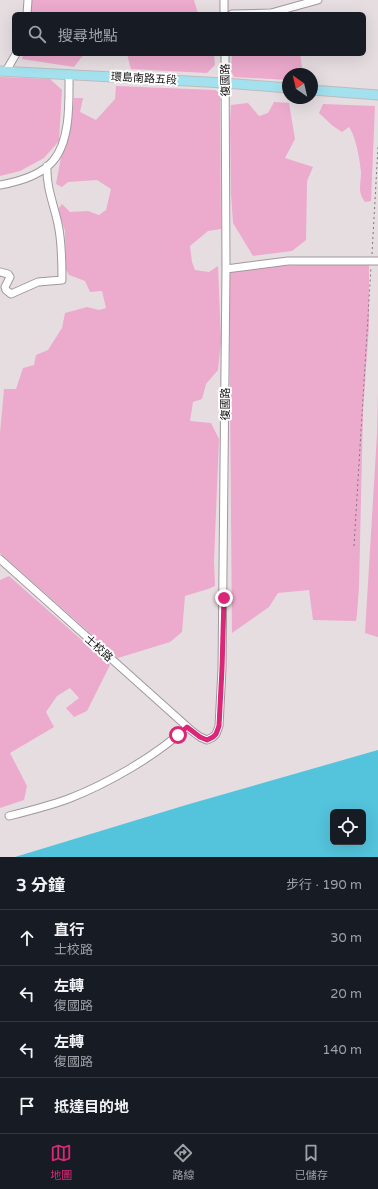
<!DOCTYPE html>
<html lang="zh-TW">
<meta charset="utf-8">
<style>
:root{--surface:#171b24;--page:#20242c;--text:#f1f3f6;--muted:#9ea1a6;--line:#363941;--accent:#db2777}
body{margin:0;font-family:"Varela Round","Noto Sans TC",sans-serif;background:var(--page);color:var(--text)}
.controls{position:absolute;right:12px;bottom:12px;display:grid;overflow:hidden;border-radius:6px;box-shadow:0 4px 16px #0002}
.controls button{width:36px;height:36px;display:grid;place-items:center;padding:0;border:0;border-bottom:1px solid var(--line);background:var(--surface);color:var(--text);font:20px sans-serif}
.compass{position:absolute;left:282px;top:68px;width:36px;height:36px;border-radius:50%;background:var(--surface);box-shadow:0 4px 16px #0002;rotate:326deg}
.stop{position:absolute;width:12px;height:12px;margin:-9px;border:3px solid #db2777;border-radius:50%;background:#fff}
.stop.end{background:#db2777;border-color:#fff;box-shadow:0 1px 4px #0008}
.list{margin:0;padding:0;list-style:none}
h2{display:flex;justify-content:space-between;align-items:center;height:52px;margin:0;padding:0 16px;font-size:17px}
h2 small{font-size:13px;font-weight:400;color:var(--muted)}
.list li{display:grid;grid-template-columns:26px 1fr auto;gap:12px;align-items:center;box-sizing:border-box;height:56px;padding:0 16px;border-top:1px solid var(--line)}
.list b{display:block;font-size:15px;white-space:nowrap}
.list p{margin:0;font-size:13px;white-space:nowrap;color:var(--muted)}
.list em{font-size:13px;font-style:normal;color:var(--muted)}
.icon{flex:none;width:22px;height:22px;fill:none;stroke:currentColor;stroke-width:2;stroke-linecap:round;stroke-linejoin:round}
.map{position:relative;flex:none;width:378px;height:857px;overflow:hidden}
.search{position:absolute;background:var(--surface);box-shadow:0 4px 16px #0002;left:12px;right:12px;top:12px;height:44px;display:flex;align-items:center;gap:10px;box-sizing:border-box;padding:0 14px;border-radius:6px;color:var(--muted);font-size:15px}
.sheet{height:276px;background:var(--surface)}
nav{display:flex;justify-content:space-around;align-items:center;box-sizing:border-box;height:56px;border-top:1px solid var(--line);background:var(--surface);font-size:11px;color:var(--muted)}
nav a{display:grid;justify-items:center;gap:2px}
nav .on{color:var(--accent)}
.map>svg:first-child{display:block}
</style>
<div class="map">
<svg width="378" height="857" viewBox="0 0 378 857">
<rect width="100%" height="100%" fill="#e6dde1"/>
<path fill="#ecaacd" d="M32,0H194L198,14H30Z
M23,54H84L74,67L22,59Z
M127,54H214L215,65L207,73L131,69Z
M232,54H300L303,74H288V80L234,77L231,71Z
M0,77L50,79L62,90L59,141L44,158L20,171L0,176Z
M116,86L215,90L220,93L221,229L208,231L190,246L192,262L195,270L209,272L218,266L221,341L218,370L206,384L202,399L193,402L190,421L211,423L219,439L214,561L215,586L208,589L185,596L182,632L170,642L118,658L0,553V433L4,389H16L23,368L34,365L36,355L48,350L62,328L65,313L87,307L99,310L106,308L102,291L90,292L85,281L69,275L66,270L65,231L58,209L62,204L70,212L88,211L99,215L106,210L111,189L97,180L68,182L62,187L56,184L61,157L70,133L74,98H83L80,112L96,120L115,99Z
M274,102L289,103L295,139L285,158L313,167L307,181L306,240L292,251L253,256L233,223L231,193L230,122L231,105L248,103L259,116L268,113Z
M323,104L375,106L371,201L365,202C357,191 361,185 361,172C360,160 356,137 349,127L342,132L333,126L319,113Z
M369,263V326L363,411L359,587L357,614L356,621L313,620L309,590L278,593L269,607L232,633L229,271L268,266Z
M378,393V637L365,633L377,434Z
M9,576L110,665L87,711L74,717L66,708L79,698L70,688L57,696L46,712L54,727L10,753L27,786L24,800L0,808V580Z"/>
<path fill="#54c3dc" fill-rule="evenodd" d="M378,750V857H15L186,805ZM333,812H363V842H333Z"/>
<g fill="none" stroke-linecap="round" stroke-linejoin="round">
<defs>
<path id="minor" d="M224,0V14
M27,14L28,0
M232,14L271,13L318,0
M6,71L16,54
M0,185C17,182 41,175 53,161C71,140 69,100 69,74
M226,269L288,261H378
M0,272L8,274L10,277L5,287L6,290L11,294L38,282L62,280C62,261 62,242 58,224C54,205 46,187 47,166
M0,559L192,731L200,737L207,740L213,737L216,734L219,726L222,669L226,269L225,54
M9,816C29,811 49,806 68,799C107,784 156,756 187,727"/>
<path id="major" d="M0,71L225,83L288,88
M312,90L378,95"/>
</defs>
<use href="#minor" stroke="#a0989c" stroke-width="9"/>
<use href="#major" stroke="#bdbcbd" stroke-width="11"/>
<path stroke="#7d7779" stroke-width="1" stroke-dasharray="2 3" stroke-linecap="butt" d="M372,254L378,147
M354,546L371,267"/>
<use href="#minor" stroke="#fff" stroke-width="7"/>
<use href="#major" stroke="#a3e1ef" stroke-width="9"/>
</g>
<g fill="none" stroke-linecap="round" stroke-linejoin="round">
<path stroke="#db2777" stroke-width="5" d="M178,735L187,727L200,737L207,740L213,737L216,734L219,726L222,669L224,598"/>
</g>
<g text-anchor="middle" stroke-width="4" stroke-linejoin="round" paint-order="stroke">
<g font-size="11" fill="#141112" stroke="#fff">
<text transform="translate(144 78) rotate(3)" y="4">環島南路五段</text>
<text transform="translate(225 80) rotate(-91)" y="4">復國路</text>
<text transform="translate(225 404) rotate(-90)" y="4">復國路</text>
<text transform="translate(99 648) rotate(42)" y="4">士校路</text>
</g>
</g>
</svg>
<div class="controls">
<button><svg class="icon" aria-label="locate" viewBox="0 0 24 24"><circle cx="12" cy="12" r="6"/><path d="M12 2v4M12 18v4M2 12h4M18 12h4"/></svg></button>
</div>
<svg class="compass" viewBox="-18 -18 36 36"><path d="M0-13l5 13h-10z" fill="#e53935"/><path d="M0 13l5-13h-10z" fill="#9ea1a6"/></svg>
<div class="stop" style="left:178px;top:735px"></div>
<div class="stop end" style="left:224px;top:598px"></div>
<div class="search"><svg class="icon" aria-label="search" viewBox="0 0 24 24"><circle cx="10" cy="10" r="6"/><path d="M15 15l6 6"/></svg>搜尋地點</div>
</div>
<section class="sheet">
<h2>3 分鐘<small>步行 · 190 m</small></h2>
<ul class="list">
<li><svg class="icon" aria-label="ahead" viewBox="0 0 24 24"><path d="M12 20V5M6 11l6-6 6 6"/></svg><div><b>直行</b><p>士校路</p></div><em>30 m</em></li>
<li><svg class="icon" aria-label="left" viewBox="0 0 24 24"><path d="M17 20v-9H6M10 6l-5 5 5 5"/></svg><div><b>左轉</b><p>復國路</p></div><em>20 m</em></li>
<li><svg class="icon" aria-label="left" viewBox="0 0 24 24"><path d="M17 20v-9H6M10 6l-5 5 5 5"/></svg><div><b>左轉</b><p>復國路</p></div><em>140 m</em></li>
<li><svg class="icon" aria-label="arrive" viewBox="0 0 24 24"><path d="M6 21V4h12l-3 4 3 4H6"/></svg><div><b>抵達目的地</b></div></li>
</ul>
</section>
<nav>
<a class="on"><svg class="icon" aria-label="map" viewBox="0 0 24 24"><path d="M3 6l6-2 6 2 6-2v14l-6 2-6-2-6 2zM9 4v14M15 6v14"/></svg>地圖</a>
<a><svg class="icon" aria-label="directions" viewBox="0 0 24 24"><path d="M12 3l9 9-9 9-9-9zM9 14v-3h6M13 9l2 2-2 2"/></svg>路線</a>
<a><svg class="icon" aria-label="saved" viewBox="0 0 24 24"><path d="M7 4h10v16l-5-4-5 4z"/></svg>已儲存</a>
</nav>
